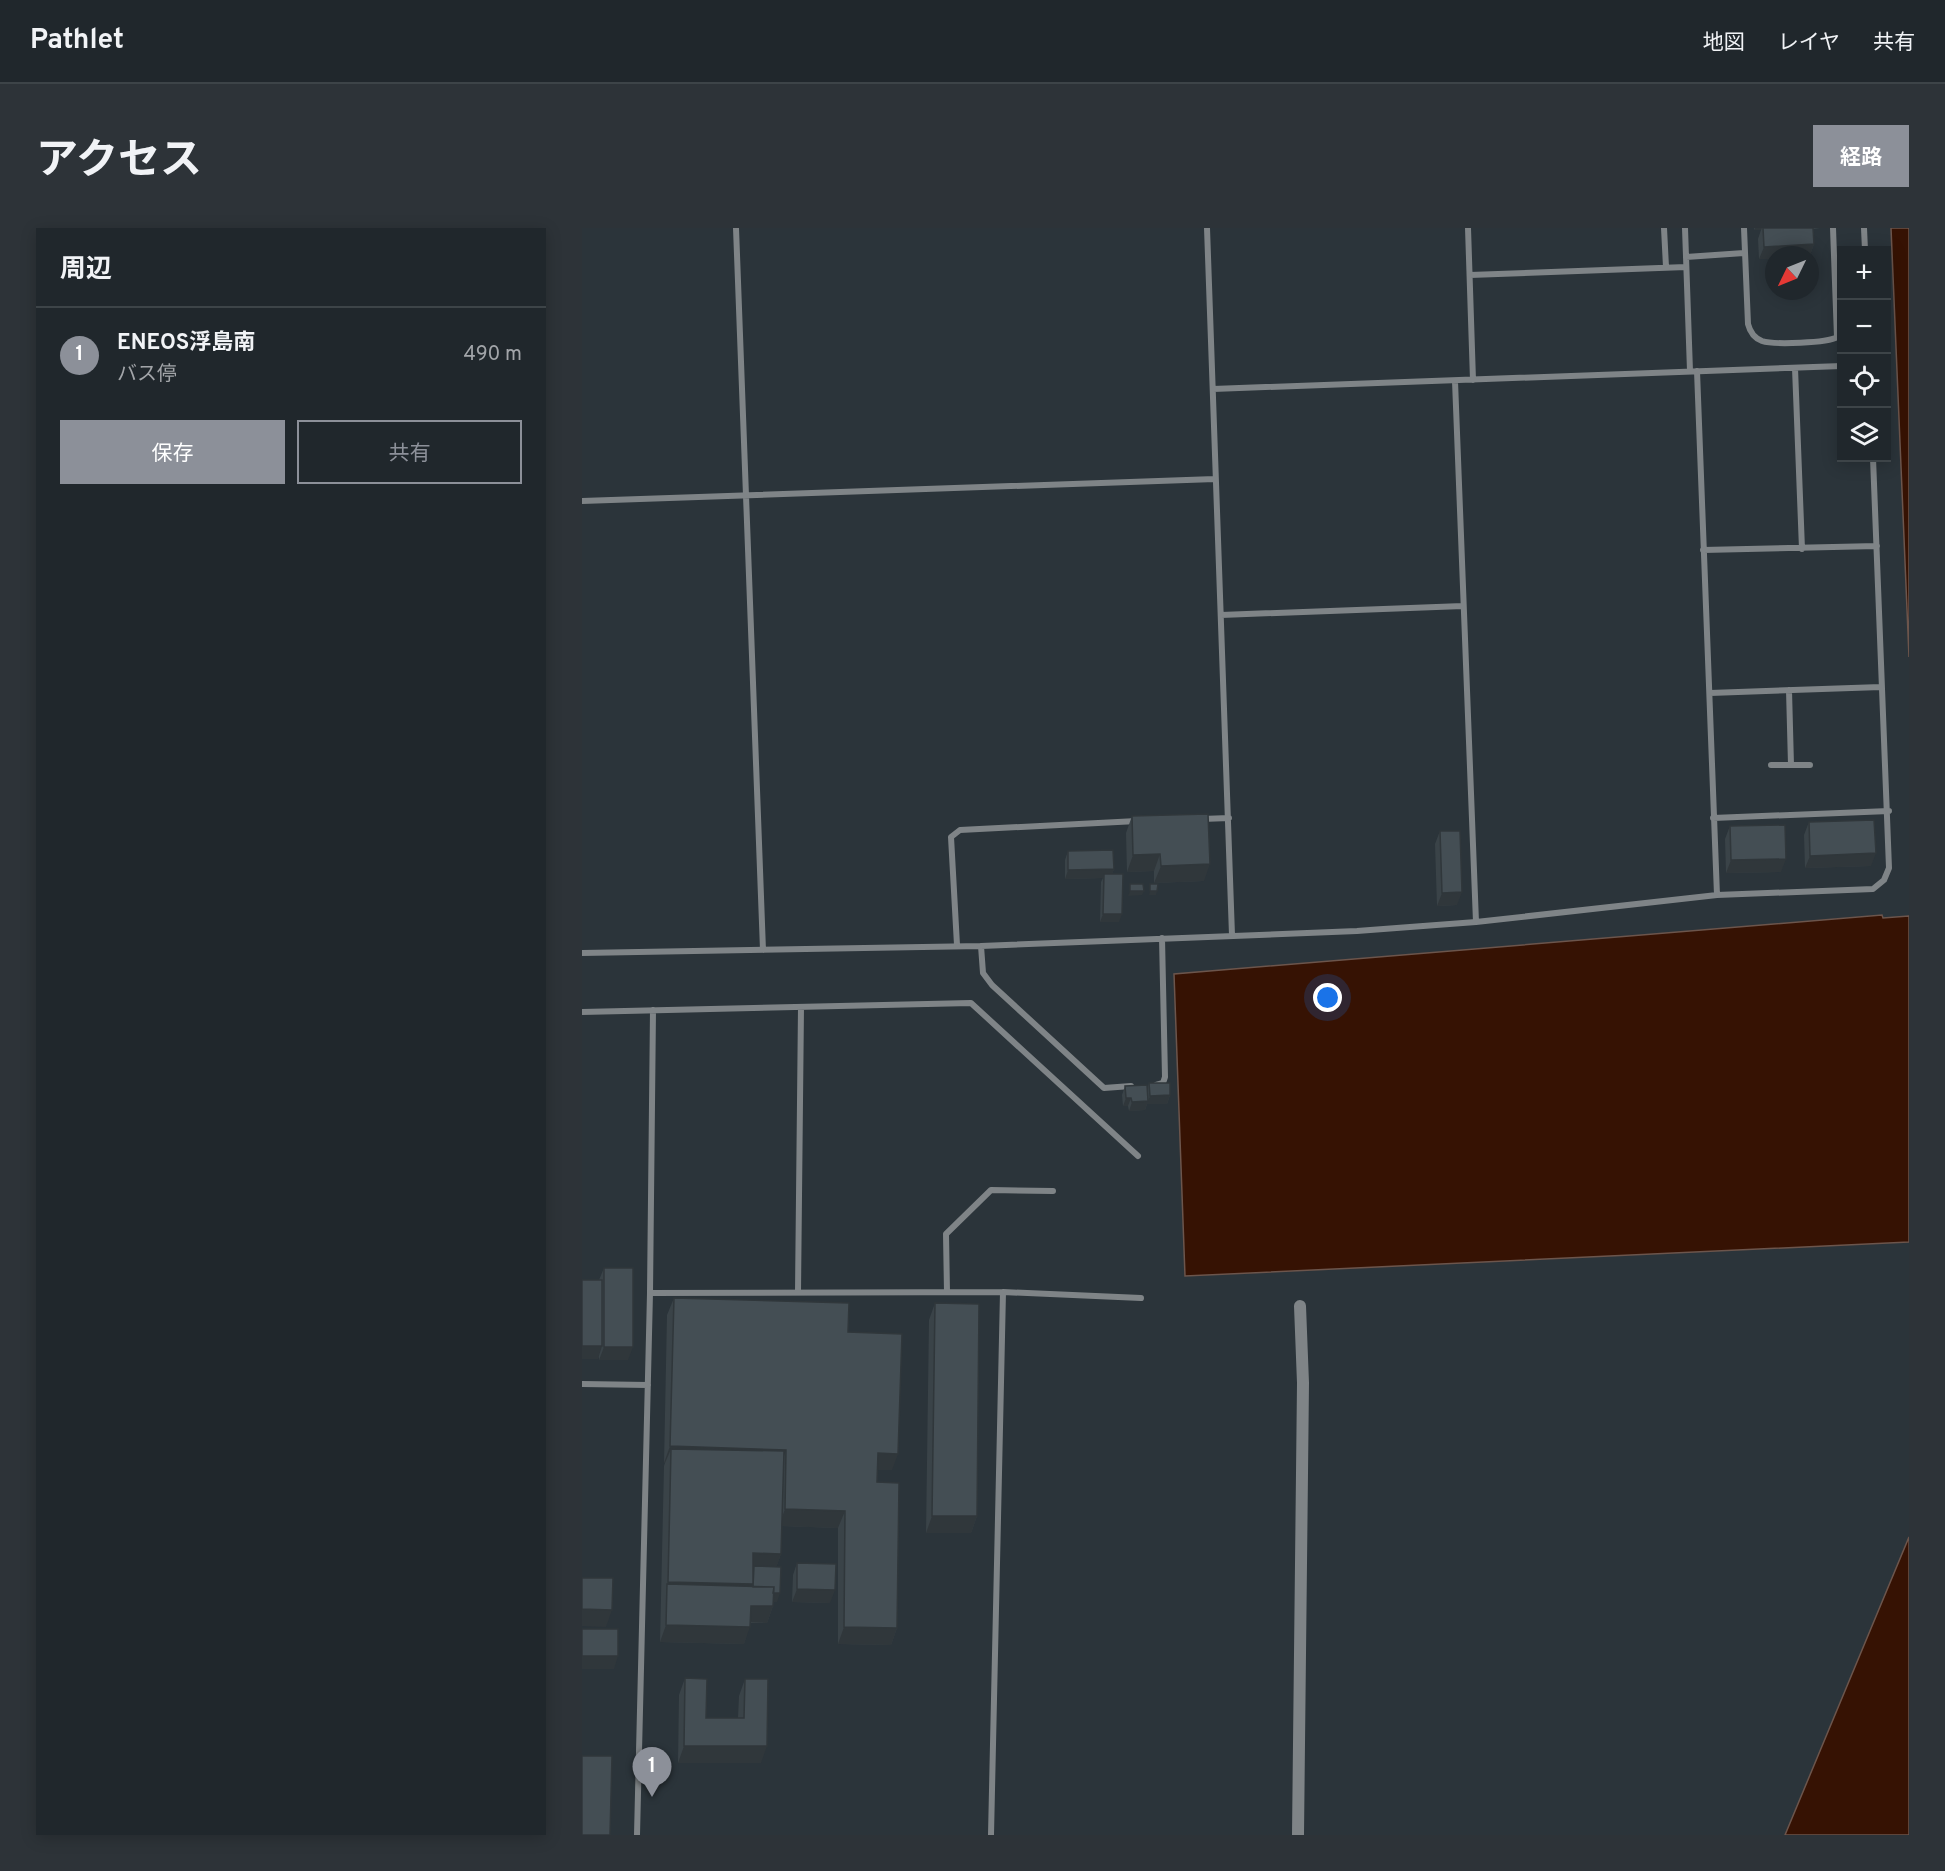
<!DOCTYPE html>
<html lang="ja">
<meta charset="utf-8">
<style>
:root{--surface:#20272c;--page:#2d3338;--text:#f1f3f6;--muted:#a2a5a9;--line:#3d4448;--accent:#8c9099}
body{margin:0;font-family:Overpass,"Noto Sans JP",sans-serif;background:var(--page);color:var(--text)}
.controls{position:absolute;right:18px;top:18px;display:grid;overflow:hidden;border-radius:0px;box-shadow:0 3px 15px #0003}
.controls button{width:54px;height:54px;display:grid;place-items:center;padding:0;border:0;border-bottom:2px solid var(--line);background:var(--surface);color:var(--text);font:30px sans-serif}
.compass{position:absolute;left:1183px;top:18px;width:54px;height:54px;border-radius:50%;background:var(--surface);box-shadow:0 3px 15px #0003;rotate:227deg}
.you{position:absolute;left:746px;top:770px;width:21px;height:21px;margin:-15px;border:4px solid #fff;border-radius:50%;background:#1a73e8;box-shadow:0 0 0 9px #1a73e833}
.badge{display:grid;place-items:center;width:39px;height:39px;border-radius:50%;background:var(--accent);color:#fff;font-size:20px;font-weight:700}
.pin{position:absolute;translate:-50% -50px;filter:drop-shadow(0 2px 3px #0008)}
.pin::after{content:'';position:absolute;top:32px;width:21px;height:18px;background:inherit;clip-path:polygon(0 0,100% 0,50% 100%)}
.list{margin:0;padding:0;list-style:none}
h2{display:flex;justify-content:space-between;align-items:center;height:78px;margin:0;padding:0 24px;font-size:26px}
h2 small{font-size:20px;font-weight:400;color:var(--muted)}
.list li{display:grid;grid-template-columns:39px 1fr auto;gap:18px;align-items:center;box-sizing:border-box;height:96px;padding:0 24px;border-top:2px solid var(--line)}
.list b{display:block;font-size:22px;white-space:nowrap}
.list p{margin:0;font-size:20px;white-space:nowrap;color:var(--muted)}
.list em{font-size:20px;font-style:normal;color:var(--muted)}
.actions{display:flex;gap:12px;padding:18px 24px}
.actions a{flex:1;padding:14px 0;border:2px solid var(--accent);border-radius:0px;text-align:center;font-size:21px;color:var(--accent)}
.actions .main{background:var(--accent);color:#fff}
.icon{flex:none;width:33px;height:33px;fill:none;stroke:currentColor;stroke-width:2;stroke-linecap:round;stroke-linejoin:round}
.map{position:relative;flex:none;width:1327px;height:1607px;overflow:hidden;border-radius:0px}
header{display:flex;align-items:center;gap:36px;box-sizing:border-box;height:84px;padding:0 30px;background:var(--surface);border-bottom:2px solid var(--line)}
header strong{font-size:28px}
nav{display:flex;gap:33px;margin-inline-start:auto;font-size:21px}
.intro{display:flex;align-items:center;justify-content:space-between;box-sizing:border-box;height:144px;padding:0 36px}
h1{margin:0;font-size:42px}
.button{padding:15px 27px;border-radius:0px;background:var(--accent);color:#fff;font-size:21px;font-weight:700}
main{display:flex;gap:36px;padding:0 36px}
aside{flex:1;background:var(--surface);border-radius:0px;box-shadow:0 3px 15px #0003}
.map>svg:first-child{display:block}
</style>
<header>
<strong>Pathlet</strong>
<nav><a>地図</a><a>レイヤ</a><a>共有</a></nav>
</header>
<div class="intro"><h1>アクセス</h1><a class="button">経路</a></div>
<main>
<aside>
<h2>周辺<small></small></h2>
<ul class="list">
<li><span class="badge">1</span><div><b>ENEOS浮島南</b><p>バス停</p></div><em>490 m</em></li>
</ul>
<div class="actions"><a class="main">保存</a><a>共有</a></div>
</aside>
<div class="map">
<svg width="1327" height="1607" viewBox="0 0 1327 1607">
<rect width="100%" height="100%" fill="#2b343a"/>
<path fill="#361203" stroke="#6c554c" stroke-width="1.5" d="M1309,0H1327V429Z
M1300,687L1301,690L1327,688V1014L603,1048L592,746Z
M1327,1309V1607H1203Z"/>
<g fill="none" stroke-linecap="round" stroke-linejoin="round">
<path stroke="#7f8487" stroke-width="6" d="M154,0L181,722
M625,0L650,707
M886,0L891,152
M1082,0L1084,39
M1103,0L1108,143
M1162,0L1166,96C1168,104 1172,110 1180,113C1192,117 1246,115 1255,109L1251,0
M1282,0L1283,22
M1104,29L1162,25
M888,47L1104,39
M1213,140L1220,321
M1115,143L1135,667
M873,153L894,694
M631,161L1260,138
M0,273L633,251
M1121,322L1295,318
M639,387L881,378
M1207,462L1209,537
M1128,465L1299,459
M1189,537H1228
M1131,590L1307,583
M620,591L647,590
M375,717L369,609L378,602L555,593
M399,718L401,745L410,757L522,860L549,858
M0,725L399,718L775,703L894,694L1135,667L1291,661L1302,652L1307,640L1291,230
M0,784L389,775L556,928
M574,857L581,855L583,849L580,710
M216,1064L219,779
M365,1064L364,1006L409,962L471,963
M68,1065L421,1064L559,1070
M0,1156L66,1157
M55,1607L68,1065L71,782
M409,1607L421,1064"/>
<path stroke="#7f8487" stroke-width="12" d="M716,1607L721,1155L718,1078"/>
</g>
<path fill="#3a4348" d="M1172,0H1238L1231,1L1232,16L1228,27L1177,31L1176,11L1179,2H1172Z
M550,588L622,653L572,655V643L545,644L544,605Z
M1227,594L1289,638L1223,640L1222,607Z
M1148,598L1199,644L1144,645L1143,611Z
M858,603L875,677L855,678L853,616Z
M486,623L532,641L530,646L537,694H518L519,654L521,650L483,651V632Z
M567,855L588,867L585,876H565L563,882L547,883L546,878H541L540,867L543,858L565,861Z
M22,1040L46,1132H17V1127L16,1131H0V1052H17Z
M92,1070L266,1104L310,1242H295V1254L315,1400L309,1417L256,1416V1300L200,1298L199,1326L194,1339L195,1374H191V1378L185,1395H168L162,1416L78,1414L82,1238L83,1235H82L85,1087Z
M353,1075L395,1288L389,1305H344L347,1092Z
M215,1335L248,1375L210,1374L211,1347Z
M103,1450L124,1490H156L157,1468L163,1451L179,1535H96L97,1467Z"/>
<path fill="#30373b" d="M1173,0H1180L1179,2H1172Z
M1232,16L1228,27H1192V31H1177L1182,19Z
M1294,625L1289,638L1223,640L1228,628Z
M578,626L572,643L545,644L551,627Z
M1204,631L1199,644L1144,645L1149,632Z
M628,636L622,653L572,655L579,638Z
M532,641L529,649L522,646L521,650L483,651L486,642Z
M548,663H562L560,667L546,668Z
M568,663H575L574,667H567Z
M880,664L875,677L855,678L860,665Z
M521,686H540L537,694H518Z
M588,867L585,876H565L563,882L547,883L550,874L566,873L568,868Z
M544,870H549L546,878H541Z
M0,1118H20L16,1131H0Z
M22,1119H51L46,1132H17Z
M88,1218L204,1222L198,1239L89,1221L83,1235H82Z
M296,1225L316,1226L310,1242H290Z
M203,1281L263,1283L256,1300L197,1298Z
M350,1288H395L389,1305H344Z
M171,1325L199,1326L193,1343L172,1338L171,1342Z
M86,1354L171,1356L165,1373L85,1357Z
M215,1361L253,1362L248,1375L210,1374Z
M171,1364L198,1365L195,1374L168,1373Z
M169,1378H191L185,1395L163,1394Z
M0,1381L30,1382L24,1399L0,1398Z
M84,1397L168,1399L162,1416L78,1414Z
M262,1399L315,1400L309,1417L256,1416Z
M0,1428H36L32,1441H0Z
M102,1518H185L179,1535H96Z"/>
<path fill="#444e54" stroke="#30373b" stroke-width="1.5" d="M1181,0H1231L1232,16L1182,19Z
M626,586L628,636L579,638L578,626L551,627L550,588Z
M1292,592L1294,625L1228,628L1227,594Z
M1203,597L1204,631L1149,632L1148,598Z
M858,603H878L880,664L860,665Z
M531,622L532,641L486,642V623Z
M522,646H541L540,686H521Z
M548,656H561L562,663H548Z
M568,656H576L575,663H568Z
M567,855H588V867L568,868Z
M565,857L566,873L550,874L549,870H544L543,858Z
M22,1040H51V1119H22Z
M0,1052H20V1118H0Z
M92,1070L267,1075L266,1104L320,1106L316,1226L296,1225L295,1254L317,1255L315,1400L262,1399L263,1283L203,1281L204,1222L88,1218Z
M353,1075L397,1076L395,1288H350Z
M89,1221L202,1223L199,1326L171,1325V1356L86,1354Z
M215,1335L254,1336L253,1362L215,1361Z
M172,1338L199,1339L198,1365H191L192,1359H171Z
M0,1350H31L30,1382L0,1381Z
M85,1356L192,1359L191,1378H169L168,1399L84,1397Z
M0,1401H36V1428H0Z
M103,1450L125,1451L124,1490H162L163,1451H186L185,1518H102Z
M0,1528H30L28,1607H0Z"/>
</svg>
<div class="controls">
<button>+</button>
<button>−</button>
<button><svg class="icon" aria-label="locate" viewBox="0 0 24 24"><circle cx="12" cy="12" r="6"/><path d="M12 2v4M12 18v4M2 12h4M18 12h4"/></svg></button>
<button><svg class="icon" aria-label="layers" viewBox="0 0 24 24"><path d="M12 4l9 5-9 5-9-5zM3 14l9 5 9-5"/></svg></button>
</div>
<svg class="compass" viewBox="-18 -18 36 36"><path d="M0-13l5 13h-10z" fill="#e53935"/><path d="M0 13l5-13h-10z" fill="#a2a5a9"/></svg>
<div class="you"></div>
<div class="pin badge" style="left:70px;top:1569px">1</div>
</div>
</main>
